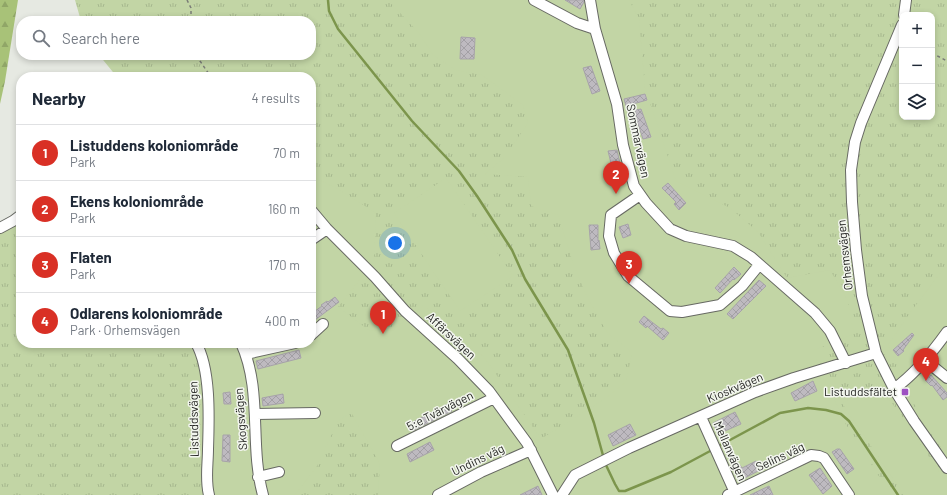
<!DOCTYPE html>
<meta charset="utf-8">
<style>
:root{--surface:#fff;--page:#f6f6f7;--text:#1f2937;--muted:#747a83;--line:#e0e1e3;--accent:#d93025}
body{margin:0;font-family:Barlow,sans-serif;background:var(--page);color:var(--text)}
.controls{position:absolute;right:12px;top:12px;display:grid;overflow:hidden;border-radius:8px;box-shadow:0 2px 6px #0003}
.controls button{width:36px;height:36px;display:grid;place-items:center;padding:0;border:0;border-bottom:1px solid var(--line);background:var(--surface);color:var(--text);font:20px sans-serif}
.you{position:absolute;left:395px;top:243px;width:14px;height:14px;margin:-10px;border:3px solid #fff;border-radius:50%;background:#1a73e8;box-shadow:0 0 0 6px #1a73e833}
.badge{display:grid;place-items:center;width:26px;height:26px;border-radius:50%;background:var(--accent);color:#fff;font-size:13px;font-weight:700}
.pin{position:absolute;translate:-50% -33px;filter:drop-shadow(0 1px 2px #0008)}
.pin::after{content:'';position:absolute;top:21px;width:14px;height:12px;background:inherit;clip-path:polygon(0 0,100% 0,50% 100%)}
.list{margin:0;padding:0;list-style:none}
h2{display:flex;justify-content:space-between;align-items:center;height:52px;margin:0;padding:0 16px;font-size:17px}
h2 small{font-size:13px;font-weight:400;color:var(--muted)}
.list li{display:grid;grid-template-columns:26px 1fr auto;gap:12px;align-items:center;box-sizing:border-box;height:56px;padding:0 16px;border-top:1px solid var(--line)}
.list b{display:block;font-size:15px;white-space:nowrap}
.list p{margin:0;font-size:13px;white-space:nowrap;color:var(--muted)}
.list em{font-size:13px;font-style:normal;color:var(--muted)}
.icon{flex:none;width:22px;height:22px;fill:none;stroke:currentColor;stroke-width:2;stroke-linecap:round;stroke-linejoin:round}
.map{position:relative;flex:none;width:947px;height:495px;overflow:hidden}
.search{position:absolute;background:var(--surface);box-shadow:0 2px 6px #0003;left:16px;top:16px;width:300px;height:44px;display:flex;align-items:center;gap:10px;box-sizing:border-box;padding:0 14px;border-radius:16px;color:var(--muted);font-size:15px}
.panel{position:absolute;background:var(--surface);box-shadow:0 2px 6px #0003;left:16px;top:72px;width:300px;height:276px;border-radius:16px}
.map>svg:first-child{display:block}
</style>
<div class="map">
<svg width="947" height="495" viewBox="0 0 947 495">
<defs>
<pattern id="forest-firs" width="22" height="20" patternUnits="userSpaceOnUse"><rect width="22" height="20" fill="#a8c278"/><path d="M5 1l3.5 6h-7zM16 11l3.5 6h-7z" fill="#90a667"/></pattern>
<pattern id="park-tufts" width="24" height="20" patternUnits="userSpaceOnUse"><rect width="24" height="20" fill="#c2d5a5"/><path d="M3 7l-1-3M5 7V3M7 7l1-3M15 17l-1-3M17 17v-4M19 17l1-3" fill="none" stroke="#a6b78e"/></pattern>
<pattern id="building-cross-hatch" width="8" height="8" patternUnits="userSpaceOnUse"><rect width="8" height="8" fill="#bebac0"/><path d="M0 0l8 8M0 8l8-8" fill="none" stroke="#a3a0a5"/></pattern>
</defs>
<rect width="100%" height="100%" fill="#e6e9e2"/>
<path fill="url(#forest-firs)" d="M0,0H18L5,81L0,104Z"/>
<path fill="url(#park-tufts)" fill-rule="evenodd" d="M75,0H947V495H0V224L21,211V343H311V77H117L99,55H311V21H81ZM902,15H932V117H902Z"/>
<path fill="#c2d5a5" d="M388,0H629L639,19L645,88L676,181L730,208L758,232L787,278L830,270L847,299L854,334L812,351L846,425L891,495H378L380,464L351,412L338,421L317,466L295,495H209V427L196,343H311V176L338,189L376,213L374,262L338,307L370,331L393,330L424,305L458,338L484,357L541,439L606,398L626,382L632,353L607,332L588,299L574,266L558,215L531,206L528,177L485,174L505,157L528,123L523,105L482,75L456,70L433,55L419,33Z
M446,178L513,276L460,311L394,213Z
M947,267V456L920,417L888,345L910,313L944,268Z
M878,383L947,483V495H904L842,403Z"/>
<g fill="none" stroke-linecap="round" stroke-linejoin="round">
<path stroke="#7c954c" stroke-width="2.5" d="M328,0L329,11L338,29L412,121L459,171L477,196L512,250L525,279L568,350L594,423L604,459
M717,447L780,413L808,408L826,410L841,414L849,421L898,495
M605,463L615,484L619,491H625L671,472L712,450"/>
</g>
<path fill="url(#building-cross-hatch)" stroke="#a7a3a9" d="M565,0H584V2L580,9Z
M461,37L475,38L474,59H460Z
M591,66L600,91L592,94L583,68Z
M645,94L647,100L626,106L624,99Z
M641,109L651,137L643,139L635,115L636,114L635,110Z
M617,150L623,177L615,179L608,151Z
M668,183L686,203L679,210L674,204L676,202L662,188Z
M628,224L631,235L623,238L619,227Z
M589,225H598V241L599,240L600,249L591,250Z
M734,267L741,274L734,280L733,279L720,293L715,288Z
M759,280L766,286L733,319L727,314Z
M335,297L339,302L311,323V314L322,306L321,305L327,301L328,302Z
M644,316L661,329L663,328L669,333L663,340L647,326L646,328L639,322Z
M912,333L914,335L903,350L904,351L898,356L893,350Z
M299,350L301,358L258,369L256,361Z
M931,375L947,393V397L943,400L932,385L931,386L925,380Z
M813,381L817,391L795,401L791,393Z
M230,392L231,404H224L223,393Z
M283,394L284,403L263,406L262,398Z
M448,404L452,411L412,431L409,424Z
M735,412L741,424L718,434L713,423Z
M630,424L636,435L613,446L608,435Z
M223,435H230V462L222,461Z
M430,442L434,450L410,462L407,454Z
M837,449H840L854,469L847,474L832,452Z
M756,461L760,470L739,481L733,468L740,465L742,468Z
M820,468L832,486L823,494L809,475Z
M538,486L542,495H520Z
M769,486L773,495H750Z"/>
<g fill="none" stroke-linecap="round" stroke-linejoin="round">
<defs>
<path id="minor" d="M534,0L577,23L595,29L617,104L623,145L634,186L646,203L670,229L686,236L733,246L751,257L815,313L830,331L846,363
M590,0L595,29
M904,15L906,0
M902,25L861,123L855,142L851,170L852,202L856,250L862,296L876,353L894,389L914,421L947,468
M640,195L611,215L609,236L614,253L628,276L670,311L682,312L720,305L742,286L759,265
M311,210L327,229L375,277L405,311L458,359L489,391L527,443L553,495
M0,228L13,221L21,215
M311,240L327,229
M311,335L323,324
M196,343C211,369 209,419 208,449C208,464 205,480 209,495
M241,343C263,391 249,445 263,495
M246,354L295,343
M925,360L947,378
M894,389C915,374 932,353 947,332
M256,414L315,413
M701,417L736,495
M397,446L494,398
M258,477L279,472
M438,495L481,472L531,450
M562,495L575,475L629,448L755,392L794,378L876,353
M728,495L811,455L819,456L824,458L849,495"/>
</defs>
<use href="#minor" stroke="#676963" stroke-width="12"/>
<path stroke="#7a7c77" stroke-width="1.5" stroke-dasharray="3 3" stroke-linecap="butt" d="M187,0L191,8V21
M932,53L947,61
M199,55L200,61L211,77"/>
<use href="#minor" stroke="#fff" stroke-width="10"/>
</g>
<rect fill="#9d51c2" stroke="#f3f6ef" stroke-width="1.5" x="901" y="388" width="8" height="8" rx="2"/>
<g text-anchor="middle" stroke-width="3" stroke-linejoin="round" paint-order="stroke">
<g font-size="12" fill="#1f201d" stroke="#f3f6ef">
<text transform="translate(638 141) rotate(78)" y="4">Sommarvägen</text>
<text transform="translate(845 255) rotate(-96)" y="4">Orhemsvägen</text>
<text transform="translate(451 336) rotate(43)" y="4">Affärsvägen</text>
<text transform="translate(735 388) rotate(-23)" y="4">Kioskvägen</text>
<text transform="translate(440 411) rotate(-27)" y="4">5:e Tvärvägen</text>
<text transform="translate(194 419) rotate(-91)" y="4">Listuddsvägen</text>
<text transform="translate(241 419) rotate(-94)" y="4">Skogsvägen</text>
<text transform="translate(730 451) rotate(66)" y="4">Mellanvägen</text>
<text transform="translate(780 457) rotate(-25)" y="4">Selins väg</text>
<text transform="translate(478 460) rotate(-26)" y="4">Undins väg</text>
</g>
<g font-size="12" fill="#1f201d" stroke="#f3f6ef" text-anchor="end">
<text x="897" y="396">Listuddsfältet</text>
</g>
</g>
</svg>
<div class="controls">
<button>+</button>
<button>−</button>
<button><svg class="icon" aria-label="layers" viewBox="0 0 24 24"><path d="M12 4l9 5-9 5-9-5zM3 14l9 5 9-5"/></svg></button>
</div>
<div class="you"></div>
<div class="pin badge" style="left:383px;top:334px">1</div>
<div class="pin badge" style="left:616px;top:194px">2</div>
<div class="pin badge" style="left:629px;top:284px">3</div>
<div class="pin badge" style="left:926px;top:381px">4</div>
<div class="search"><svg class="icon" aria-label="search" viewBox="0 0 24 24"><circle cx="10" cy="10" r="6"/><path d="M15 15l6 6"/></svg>Search here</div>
<section class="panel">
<h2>Nearby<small>4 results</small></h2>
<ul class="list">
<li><span class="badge">1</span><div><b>Listuddens koloniområde</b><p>Park</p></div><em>70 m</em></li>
<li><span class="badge">2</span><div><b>Ekens koloniområde</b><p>Park</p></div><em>160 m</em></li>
<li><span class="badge">3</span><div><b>Flaten</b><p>Park</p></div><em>170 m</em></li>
<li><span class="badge">4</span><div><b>Odlarens koloniområde</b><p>Park · Orhemsvägen</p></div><em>400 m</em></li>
</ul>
</section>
</div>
